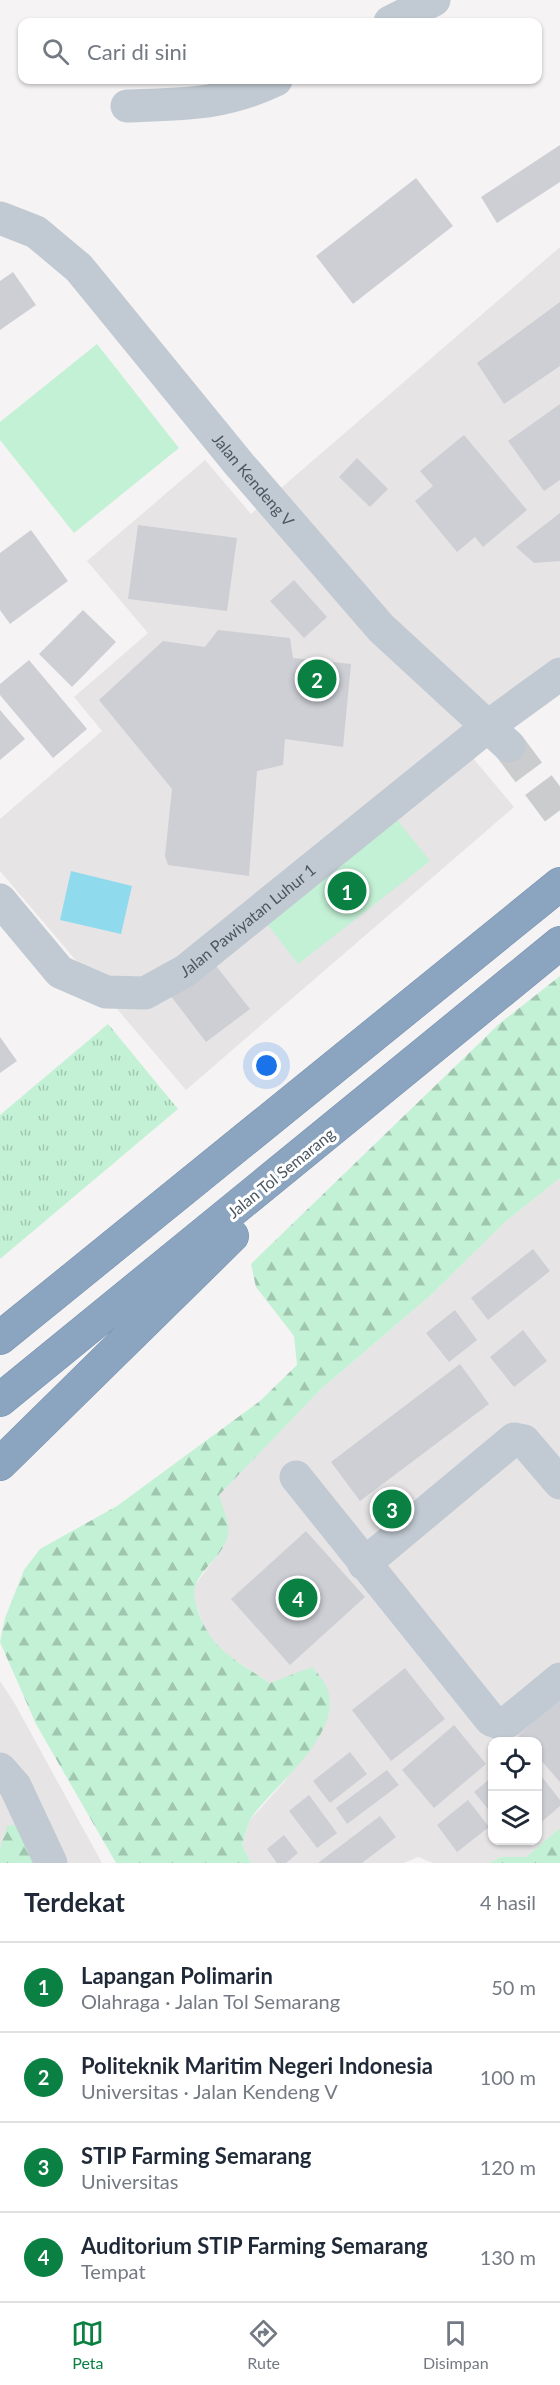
<!DOCTYPE html>
<html lang="id">
<meta charset="utf-8">
<style>
:root{--surface:#fff;--page:#f6f6f7;--text:#1f2937;--muted:#747a83;--line:#e0e1e3;--accent:#0b8043}
body{margin:0;font-family:Lato,sans-serif;background:var(--page);color:var(--text)}
.controls{position:absolute;right:18px;bottom:18px;display:grid;overflow:hidden;border-radius:12px;box-shadow:0 2px 4px #0004}
.controls button{width:54px;height:54px;display:grid;place-items:center;padding:0;border:0;border-bottom:2px solid var(--line);background:var(--surface);color:var(--text);font:30px sans-serif}
.you{position:absolute;left:267px;top:1066px;width:21px;height:21px;margin:-15px;border:4px solid #fff;border-radius:50%;background:#1a73e8;box-shadow:0 0 0 9px #1a73e833}
.badge{display:grid;place-items:center;width:39px;height:39px;border-radius:50%;background:var(--accent);color:#fff;font-size:20px;font-weight:700}
.pin{position:absolute;translate:-50% -50%;border:3px solid #fff;box-shadow:0 2px 6px #0006}
.list{margin:0;padding:0;list-style:none}
h2{display:flex;justify-content:space-between;align-items:center;height:78px;margin:0;padding:0 24px;font-size:26px}
h2 small{font-size:20px;font-weight:400;color:var(--muted)}
.list li{display:grid;grid-template-columns:39px 1fr auto;gap:18px;align-items:center;box-sizing:border-box;height:90px;padding:0 24px;border-top:2px solid var(--line)}
.list b{display:block;font-size:22px;white-space:nowrap}
.list p{margin:0;font-size:20px;white-space:nowrap;color:var(--muted)}
.list em{font-size:20px;font-style:normal;color:var(--muted)}
.icon{flex:none;width:33px;height:33px;fill:none;stroke:currentColor;stroke-width:2;stroke-linecap:round;stroke-linejoin:round}
.map{position:relative;flex:none;width:560px;height:1863px;overflow:hidden}
.search{position:absolute;background:var(--surface);box-shadow:0 2px 4px #0004;left:18px;right:18px;top:18px;height:66px;display:flex;align-items:center;gap:15px;box-sizing:border-box;padding:0 21px;border-radius:12px;color:var(--muted);font-size:22px}
.sheet{height:438px;background:var(--surface)}
nav{display:flex;justify-content:space-around;align-items:center;box-sizing:border-box;height:84px;border-top:2px solid var(--line);background:var(--surface);font-size:16px;color:var(--muted)}
nav a{display:grid;justify-items:center;gap:3px}
nav .on{color:var(--accent)}
.map>svg:first-child{display:block}
</style>
<div class="map">
<svg width="560" height="1863" viewBox="0 0 560 1863">
<defs>
<pattern id="grass-tufts" width="24" height="20" patternUnits="userSpaceOnUse" patternTransform="scale(1.5)"><rect width="24" height="20" fill="#c3f1d5"/><path d="M3 7l-1-3M5 7V3M7 7l1-3M15 17l-1-3M17 17v-4M19 17l1-3" fill="none" stroke="#a0c6b0"/></pattern>
<pattern id="forest-firs" width="22" height="20" patternUnits="userSpaceOnUse" patternTransform="scale(1.5)"><rect width="22" height="20" fill="#c3f1d5"/><path d="M5 1l3.5 6h-7zM16 11l3.5 6h-7z" fill="#a0c6b0"/></pattern>
</defs>
<rect width="100%" height="100%" fill="#f5f3f3"/>
<path fill="#e6e4e5" fill-rule="evenodd" d="M560,247V660L462,745L514,807L186,1090L0,871V819L102,731L74,697L148,633L87,561L205,460L251,514Z
M560,1178V1828L526,1857H501L489,1863H433L418,1857L404,1863H251L242,1845L250,1820L285,1781L320,1735L270,1683L220,1650L205,1630L193,1595L196,1584L223,1547L228,1524L218,1495L321,1389L431,1295L505,1222ZM492,1742H538V1840H492Z
M0,1681L15,1704L102,1863H0Z"/>
<path fill="url(#grass-tufts)" d="M108,1024L178,1109L0,1259V1115Z"/>
<path fill="url(#forest-firs)" d="M560,976V1178L505,1222L431,1295L321,1389L219,1495C222,1507 230,1522 228,1535C225,1553 203,1567 196,1584C192,1594 196,1602 198,1611C211,1650 237,1661 270,1683L312,1667C317,1673 323,1679 326,1686C347,1732 273,1786 251,1818C247,1826 245,1837 242,1845L251,1863H116L36,1724L0,1642L5,1618L24,1570L40,1549L117,1506L260,1401L297,1365L294,1336L256,1287L251,1264L499,1024Z
M14,1825L19,1828L43,1863H0V1849L7,1826Z
M560,1828V1863H489L501,1857H526Z"/>
<path fill="#c3f1d5" d="M97,344L179,448L74,533L0,440V422Z
M395,817L430,861L298,964L264,920Z"/>
<path fill="#90daee" d="M71,871L132,886L121,934L60,920Z"/>
<path fill="#cdcfd5" d="M560,145V182L497,223L481,197Z
M416,178L453,226L353,304L316,256Z
M13,272L36,305L0,330V281Z
M560,302V366L504,404L477,363Z
M560,404V480L544,491L508,441Z
M464,435L527,510L483,547L475,537L457,552L415,501L433,486L420,471Z
M357,458L388,489L370,507L339,477Z
M560,513V561L534,563L516,547Z
M138,525L237,538L227,611L128,599Z
M31,530L68,581L10,624L0,610V553Z
M294,580L327,617L304,638L270,601Z
M83,610L116,642L72,687L39,654Z
M218,630L290,638L293,658L351,664L343,747L285,739L283,765L257,771L249,876L168,865L165,856L172,789L99,700L163,641L205,647Z
M29,660L87,729L53,758L0,695V684Z
M0,710L25,739L0,760Z
M213,962L250,1009L206,1042L170,995Z
M0,1037L17,1061L0,1073Z
M533,1249L550,1271L488,1320L471,1298Z
M455,1310L477,1340L449,1362L426,1333Z
M523,1330L547,1361L514,1387L490,1357Z
M460,1364L489,1404L360,1501L331,1462Z
M306,1531L365,1597L290,1665L231,1599Z
M405,1668L445,1719L391,1761L352,1710Z
M560,1698V1782L538,1757V1742H523L518,1736Z
M454,1725L486,1764L434,1808L402,1770Z
M350,1752L367,1774L330,1803L313,1781Z
M387,1770L399,1785L347,1824L336,1808Z
M538,1772L560,1800V1806L538,1825Z
M492,1777V1814L474,1792Z
M309,1795L337,1833L317,1848L289,1811Z
M468,1800L489,1827L457,1852L437,1825Z
M380,1816L396,1837L362,1863H318Z
M284,1835L298,1853L286,1863H277L267,1849Z"/>
<g fill="none" stroke-linecap="round" stroke-linejoin="round">
<path stroke="#caccce" stroke-width="33" stroke-dasharray="33 16" stroke-linecap="butt" d="M509,746L560,814"/>
<defs>
<path id="highway" d="M0,1338L560,884
M0,1400L560,943
M0,1464L232,1236"/>
</defs>
<use href="#highway" stroke="#7690ad" stroke-width="34"/>
<g stroke="#c1cad2" stroke-width="33">
<path d="M390,22L434,0"/>
<path d="M127,106C184,104 224,105 276,80"/>
<path id="s1" d="M0,218L36,232L79,268L239,464L381,628L509,746"/>
<path id="s2" d="M0,900L60,972L106,992L145,993L185,971L487,727L560,674"/>
<path d="M296,1477L491,1720L500,1723L509,1721L560,1679"/>
<path d="M364,1564L514,1439L524,1441L560,1483"/>
<path d="M0,1769L15,1786L51,1863"/>
</g>
<use href="#highway" stroke="#8ba5c1" stroke-width="33"/>
</g>
<g text-anchor="middle" stroke-width="6" stroke-linejoin="round" paint-order="stroke">
<g font-size="16" fill="#4a5661" stroke="#fff">
<text dy="6" stroke="none"><textPath href="#s1" startOffset="369">Jalan Kendeng V</textPath></text>
<text dy="6" stroke="none"><textPath href="#s2" startOffset="309">Jalan Pawiyatan Luhur 1</textPath></text>
<text transform="translate(281 1173) rotate(-39)" y="6">Jalan Tol Semarang</text>
</g>
</g>
</svg>
<div class="controls">
<button><svg class="icon" aria-label="locate" viewBox="0 0 24 24"><circle cx="12" cy="12" r="6"/><path d="M12 2v4M12 18v4M2 12h4M18 12h4"/></svg></button>
<button><svg class="icon" aria-label="layers" viewBox="0 0 24 24"><path d="M12 4l9 5-9 5-9-5zM3 14l9 5 9-5"/></svg></button>
</div>
<div class="you"></div>
<div class="pin badge" style="left:347px;top:891px">1</div>
<div class="pin badge" style="left:317px;top:679px">2</div>
<div class="pin badge" style="left:392px;top:1509px">3</div>
<div class="pin badge" style="left:298px;top:1598px">4</div>
<div class="search"><svg class="icon" aria-label="search" viewBox="0 0 24 24"><circle cx="10" cy="10" r="6"/><path d="M15 15l6 6"/></svg>Cari di sini</div>
</div>
<section class="sheet">
<h2>Terdekat<small>4 hasil</small></h2>
<ul class="list">
<li><span class="badge">1</span><div><b>Lapangan Polimarin</b><p>Olahraga · Jalan Tol Semarang</p></div><em>50 m</em></li>
<li><span class="badge">2</span><div><b>Politeknik Maritim Negeri Indonesia</b><p>Universitas · Jalan Kendeng V</p></div><em>100 m</em></li>
<li><span class="badge">3</span><div><b>STIP Farming Semarang</b><p>Universitas</p></div><em>120 m</em></li>
<li><span class="badge">4</span><div><b>Auditorium STIP Farming Semarang</b><p>Tempat</p></div><em>130 m</em></li>
</ul>
</section>
<nav>
<a class="on"><svg class="icon" aria-label="map" viewBox="0 0 24 24"><path d="M3 6l6-2 6 2 6-2v14l-6 2-6-2-6 2zM9 4v14M15 6v14"/></svg>Peta</a>
<a><svg class="icon" aria-label="directions" viewBox="0 0 24 24"><path d="M12 3l9 9-9 9-9-9zM9 14v-3h6M13 9l2 2-2 2"/></svg>Rute</a>
<a><svg class="icon" aria-label="saved" viewBox="0 0 24 24"><path d="M7 4h10v16l-5-4-5 4z"/></svg>Disimpan</a>
</nav>
